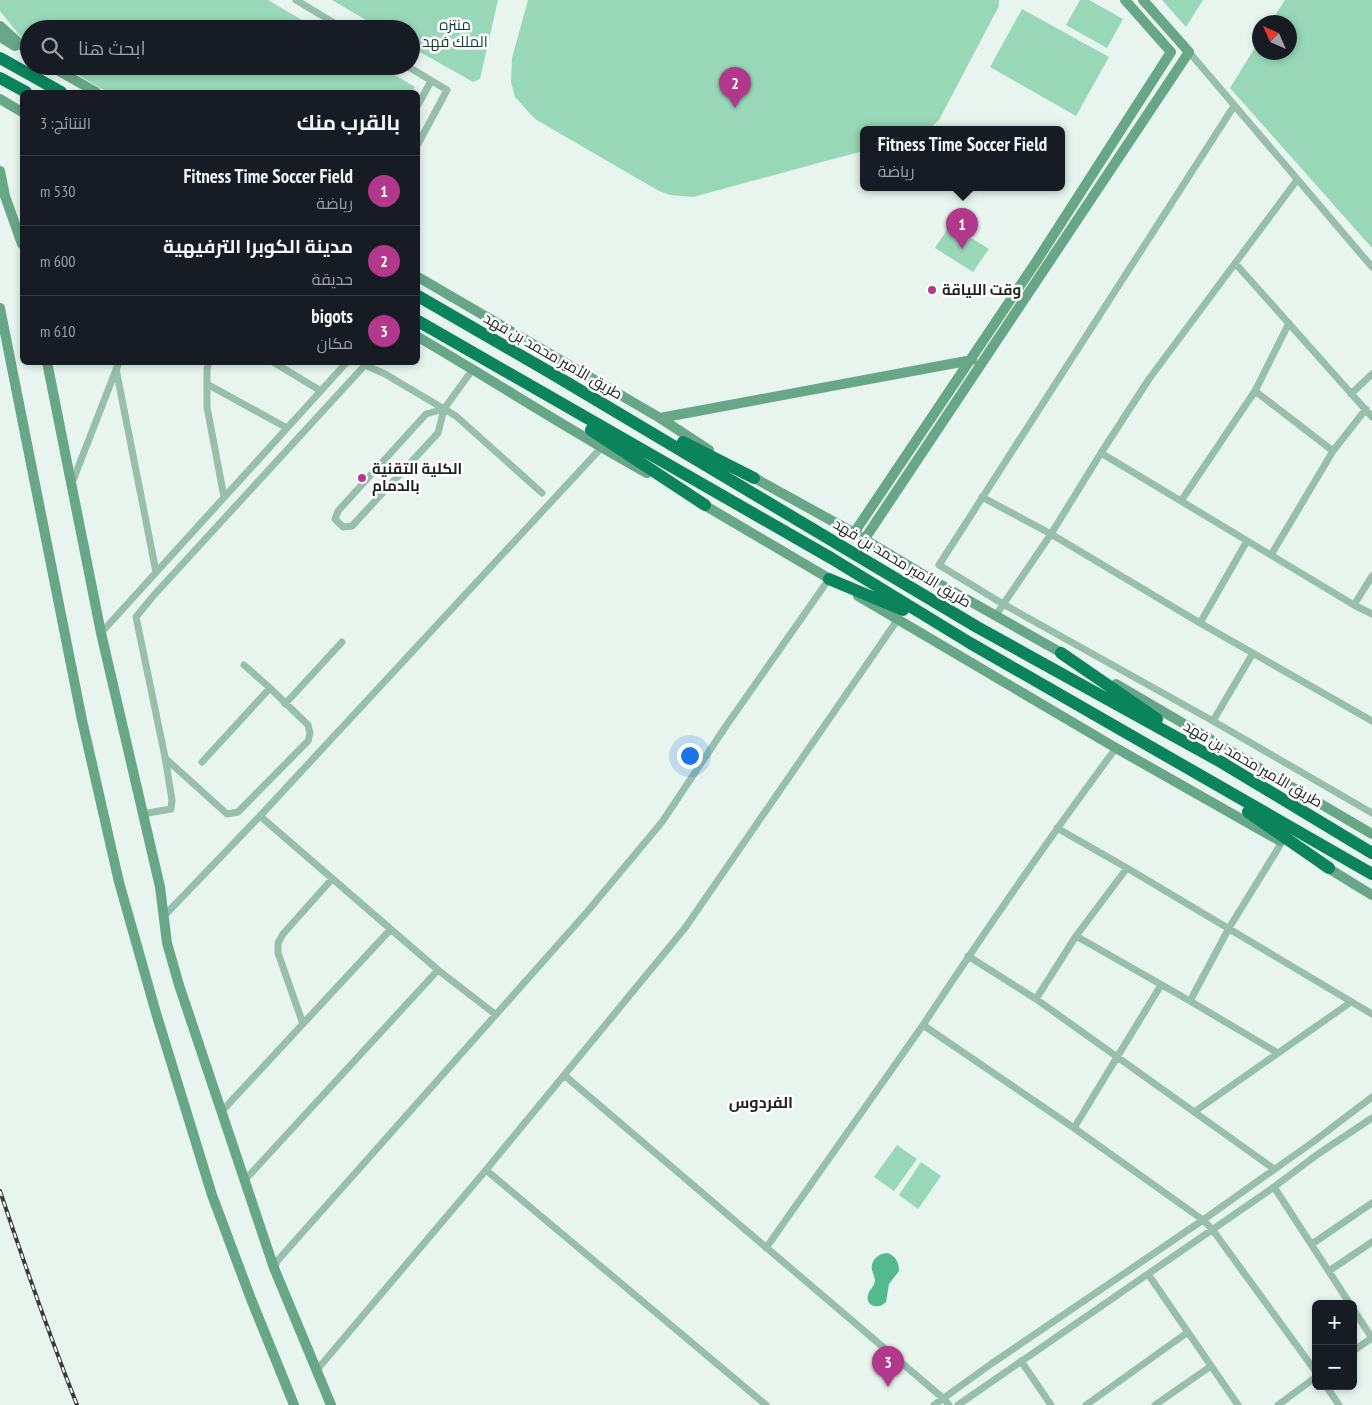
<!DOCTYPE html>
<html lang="ar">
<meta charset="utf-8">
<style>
:root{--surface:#171b24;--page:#20242c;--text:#f1f3f6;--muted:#9ea1a6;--line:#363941;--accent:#b2388c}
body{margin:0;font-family:"PT Sans Narrow",Cairo,sans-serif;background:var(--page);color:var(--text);direction:rtl}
.controls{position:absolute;right:15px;bottom:15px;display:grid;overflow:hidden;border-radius:8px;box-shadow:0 2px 8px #0003}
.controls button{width:45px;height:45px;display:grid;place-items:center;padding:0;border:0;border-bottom:1px solid var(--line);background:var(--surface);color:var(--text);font:25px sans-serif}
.compass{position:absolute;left:1252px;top:15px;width:45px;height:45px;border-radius:50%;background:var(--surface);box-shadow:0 2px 8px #0003;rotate:315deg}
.you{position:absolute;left:689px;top:755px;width:18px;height:18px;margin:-12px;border:4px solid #fff;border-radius:50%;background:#1a73e8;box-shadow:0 0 0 8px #1a73e833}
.badge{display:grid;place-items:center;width:32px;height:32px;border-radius:50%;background:var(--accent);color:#fff;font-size:16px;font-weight:700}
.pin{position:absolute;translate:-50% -41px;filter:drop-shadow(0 1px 2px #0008)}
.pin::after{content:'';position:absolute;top:26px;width:18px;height:15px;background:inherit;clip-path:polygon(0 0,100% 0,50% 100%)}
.popup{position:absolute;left:860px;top:126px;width:205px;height:65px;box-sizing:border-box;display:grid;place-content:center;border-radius:8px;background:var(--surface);filter:drop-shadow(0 1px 4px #0005);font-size:16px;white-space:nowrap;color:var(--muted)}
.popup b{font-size:19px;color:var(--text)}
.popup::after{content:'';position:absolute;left:50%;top:100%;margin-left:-10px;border:10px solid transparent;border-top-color:var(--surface)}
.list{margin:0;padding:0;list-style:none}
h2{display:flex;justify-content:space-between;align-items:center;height:65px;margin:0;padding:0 20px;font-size:21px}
h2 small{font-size:16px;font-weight:400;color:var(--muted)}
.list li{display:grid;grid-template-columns:32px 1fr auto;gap:15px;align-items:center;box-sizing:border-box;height:70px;padding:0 20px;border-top:1px solid var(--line)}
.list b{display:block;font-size:19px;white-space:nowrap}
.list p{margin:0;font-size:16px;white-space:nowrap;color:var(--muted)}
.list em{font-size:16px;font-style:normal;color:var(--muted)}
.icon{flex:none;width:28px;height:28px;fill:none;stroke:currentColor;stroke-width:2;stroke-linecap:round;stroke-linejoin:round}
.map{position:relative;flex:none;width:1372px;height:1405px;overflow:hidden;direction:ltr}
.search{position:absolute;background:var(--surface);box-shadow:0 2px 8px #0003;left:20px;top:20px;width:400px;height:55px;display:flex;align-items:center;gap:12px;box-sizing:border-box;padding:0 18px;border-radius:28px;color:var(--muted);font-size:19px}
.panel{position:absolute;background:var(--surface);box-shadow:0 2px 8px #0003;left:20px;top:90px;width:400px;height:275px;border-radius:8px;direction:rtl}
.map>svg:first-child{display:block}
</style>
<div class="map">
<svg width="1372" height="1405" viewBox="0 0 1372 1405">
<rect width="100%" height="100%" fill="#e7f5ee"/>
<path fill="#98d8b8" d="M0,0H268L317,29H29V42L21,37L0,11Z
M332,0H498L480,79L473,82L411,47V29H381Z
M528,0H999V6L939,120L928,130H863V151L693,197L670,195L659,191L535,119L515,97L511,82L512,58Z
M1080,0H1089L1123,19L1107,48L1066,25Z
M1162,0H1203L1186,27Z
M1285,0H1372V248L1230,88L1259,41L1260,52H1290V22H1271Z
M1022,9L1109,57L1076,116L990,67Z
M63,66H380L415,87L412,92H107Z
M950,225L989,249L973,272L935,248Z
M897,1145L917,1159L894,1191L874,1177Z
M921,1162L941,1176L918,1209L899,1195Z"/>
<path fill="#55b98e" d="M888,1253C896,1257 899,1262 899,1271L889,1284L886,1302C879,1310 865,1306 868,1295C869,1290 874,1287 875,1281C875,1277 873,1274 872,1270C870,1260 879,1253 888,1253Z"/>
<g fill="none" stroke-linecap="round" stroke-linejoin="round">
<path stroke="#97bfab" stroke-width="7" d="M296,0L344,29
M1189,52L1372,267
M407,66L447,90L418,144
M418,105L431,81
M1234,106L939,565L1003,604L1213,721L1372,813
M1235,263L1372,417
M209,362L207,369V407L224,497
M273,362L321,391
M116,369L156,572
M207,384L287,428
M1255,391L1333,451
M1351,394L1372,374
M444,409L438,433L352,526L343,527L335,519L338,511L426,414L444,409L473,369
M1101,453L1354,605L1372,614
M72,483L119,362
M982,497L1051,534L1200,623L1372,721
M1181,501L1255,391L1289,323
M1271,555L1333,451L1366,409
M1354,605L1372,576
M996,615L1051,534L1101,453L1149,379L1297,180
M1200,623L1247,541
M101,633L347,362
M285,704L342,642
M1213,721L1253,653
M1116,748C1049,838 985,931 923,1025L1074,1128L1203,1220L1212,1229L1316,1372
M165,758L227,814L238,812L308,741L310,733L308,725L270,688L244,665
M202,762L270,688
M142,814L171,809L172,800L165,757L136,617L154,595L365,365L385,374L456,416L542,493
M260,816L438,970L495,1014
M1057,828L1127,868L1372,1014
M164,916L260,816L601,448
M1076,936L1190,1001L1278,1053
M968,956L1036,999L1274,1169
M1036,999L1076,936L1127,868
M1190,1001L1229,928L1282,842
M303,1024L278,953V943L283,934L332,879
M564,1075L944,1399L949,1405
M222,1111L390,930
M1194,1112L1351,1002
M1074,1128L1161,985
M486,1170L766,1405
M244,1181L438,970
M1274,1187L1350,1304
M1312,1244L1372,1203
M766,1248L923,1025
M274,1268L278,1260L587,912L662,822L726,726L829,579
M1329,1271L1372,1242
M1148,1274L1238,1405
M1353,1309L1372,1338
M1353,1351L1372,1338
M1021,1361L1051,1405
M316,1371L486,1170L685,928L898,619
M1326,1386L1339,1405
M934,1405L991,1364L1203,1220L1313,1142L1372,1097
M958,1405L1274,1187L1318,1154L1372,1118
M1086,1405L1188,1332
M1155,1405L1211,1366
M1278,1405L1316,1377"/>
<path stroke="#68a688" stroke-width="10" d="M0,26L29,52
M0,37L15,46
M50,66L96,92
M0,99L22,112
M0,171L5,196L22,244
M418,277L660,418L709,450
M0,308L82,720L119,882L156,1013L212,1195L251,1299L294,1405
M418,337C494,381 569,430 647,473
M47,362L101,633L160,887L167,943L179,985L274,1268L331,1405
M660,418L972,360
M749,475L854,533L929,578L1067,656
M699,502L835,582
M854,533L1036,262L1171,52L1125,0
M864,540L1189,52L1143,0
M858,596L1116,748L1280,841
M1116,684L1372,834
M1323,865L1372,895"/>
<path stroke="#0b835b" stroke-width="12" d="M0,58L61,92
M0,78L26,92
M418,296L551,373L977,627L1221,762L1372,853
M418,321L831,558L970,643L1372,874
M591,430L705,505
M683,442L754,478
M829,579L903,610
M1061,653L1157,719
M1248,812L1329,868"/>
<defs>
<path id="rail" d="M0,1191C24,1263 49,1334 77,1405"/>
</defs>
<use href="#rail" stroke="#353b37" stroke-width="4"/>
<use href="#rail" stroke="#fefefe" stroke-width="2" stroke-dasharray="5.5" stroke-linecap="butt"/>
</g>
<g fill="#b2388c" stroke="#fefefe" stroke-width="2">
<circle cx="932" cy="290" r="5"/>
<circle cx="362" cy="478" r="5"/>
</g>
<g text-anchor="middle" stroke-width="5" stroke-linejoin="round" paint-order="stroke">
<g font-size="15" fill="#113d2b" stroke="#fefefe">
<text x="455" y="30">منتزه<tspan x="455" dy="17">الملك فهد</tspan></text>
</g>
<g font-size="15" font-weight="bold" fill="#1e2320" stroke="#fefefe" text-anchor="start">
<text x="942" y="295">وقت اللياقة</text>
<text x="372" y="474">الكلية التقنية<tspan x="372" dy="17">بالدمام</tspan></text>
</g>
<g font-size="15" fill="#1e2320" stroke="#fefefe">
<text transform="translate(553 356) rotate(30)" y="5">طريق الأمير محمد بن فهد</text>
<text transform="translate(902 563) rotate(31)" y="5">طريق الأمير محمد بن فهد</text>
<text transform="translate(1253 764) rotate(30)" y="5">طريق الأمير محمد بن فهد</text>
</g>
<g font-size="16" font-weight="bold" fill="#1e2320" stroke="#fefefe">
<text x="761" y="1108">الفردوس</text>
</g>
</g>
</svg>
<div class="controls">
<button>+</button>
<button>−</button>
</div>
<svg class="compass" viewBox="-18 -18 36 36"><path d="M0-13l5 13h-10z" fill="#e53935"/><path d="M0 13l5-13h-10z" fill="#9ea1a6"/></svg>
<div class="you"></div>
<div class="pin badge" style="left:962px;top:249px">1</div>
<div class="popup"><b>Fitness Time Soccer Field</b>رياضة</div>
<div class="pin badge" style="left:735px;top:108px">2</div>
<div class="pin badge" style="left:888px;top:1387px">3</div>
<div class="search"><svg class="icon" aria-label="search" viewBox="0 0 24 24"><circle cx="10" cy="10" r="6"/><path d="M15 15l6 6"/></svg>ابحث هنا</div>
<section class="panel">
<h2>بالقرب منك<small>النتائج: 3</small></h2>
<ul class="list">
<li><span class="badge">1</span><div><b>Fitness Time Soccer Field</b><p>رياضة</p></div><em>530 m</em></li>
<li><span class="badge">2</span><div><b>مدينة الكوبرا الترفيهية</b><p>حديقة</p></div><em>600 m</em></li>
<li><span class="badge">3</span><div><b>bigots</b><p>مكان</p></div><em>610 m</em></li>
</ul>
</section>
</div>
